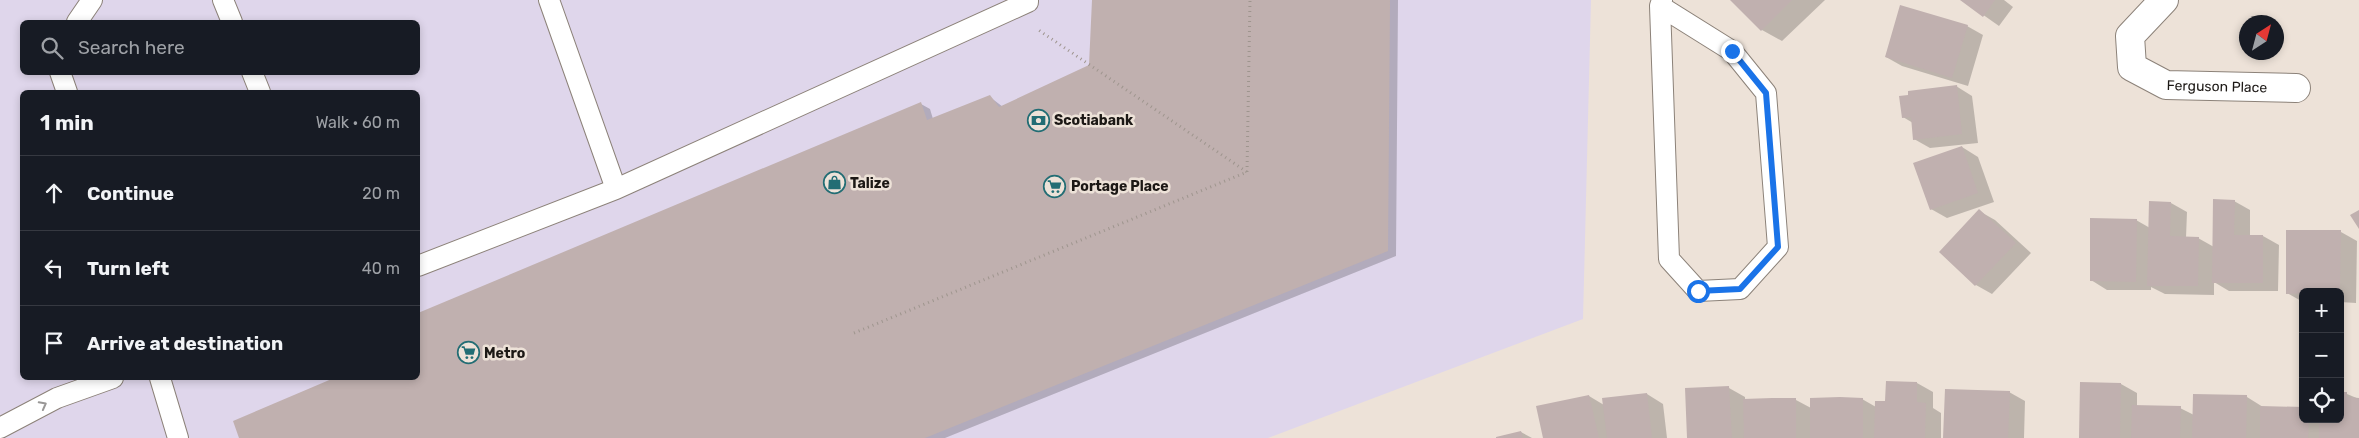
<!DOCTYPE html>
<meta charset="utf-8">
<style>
:root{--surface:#171b24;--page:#242831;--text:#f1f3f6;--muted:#9ea1a6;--line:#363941}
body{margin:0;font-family:Rubik,sans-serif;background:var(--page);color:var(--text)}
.controls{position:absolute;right:15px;bottom:15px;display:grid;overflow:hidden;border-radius:8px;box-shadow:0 2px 8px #0003}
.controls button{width:45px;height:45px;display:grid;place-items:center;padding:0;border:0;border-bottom:1px solid var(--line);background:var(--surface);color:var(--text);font:25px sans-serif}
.compass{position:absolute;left:2239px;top:15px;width:45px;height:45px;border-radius:50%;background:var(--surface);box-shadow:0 2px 8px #0003;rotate:36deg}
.stop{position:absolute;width:15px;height:15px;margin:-11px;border:4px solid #1a73e8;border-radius:50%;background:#fff}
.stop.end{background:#1a73e8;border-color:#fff;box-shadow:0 1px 5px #0008}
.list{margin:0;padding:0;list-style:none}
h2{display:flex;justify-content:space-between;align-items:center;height:65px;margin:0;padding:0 20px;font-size:21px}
h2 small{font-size:16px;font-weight:400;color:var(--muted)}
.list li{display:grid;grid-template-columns:32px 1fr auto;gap:15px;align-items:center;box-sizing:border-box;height:75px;padding:0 20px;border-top:1px solid var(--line)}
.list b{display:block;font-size:19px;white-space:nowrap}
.list em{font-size:16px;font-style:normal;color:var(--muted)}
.icon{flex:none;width:28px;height:28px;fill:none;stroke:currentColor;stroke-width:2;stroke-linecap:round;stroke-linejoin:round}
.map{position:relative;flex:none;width:2359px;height:438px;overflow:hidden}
.search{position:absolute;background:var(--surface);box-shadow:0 2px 8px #0003;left:20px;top:20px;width:400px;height:55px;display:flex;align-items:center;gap:12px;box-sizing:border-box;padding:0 18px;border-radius:8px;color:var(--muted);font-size:19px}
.panel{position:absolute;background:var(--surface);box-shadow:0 2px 8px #0003;left:20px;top:90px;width:400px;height:290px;border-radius:8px}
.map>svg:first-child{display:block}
</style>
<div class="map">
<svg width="2359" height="438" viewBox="0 0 2359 438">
<rect width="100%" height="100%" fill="#ede2d8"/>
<path fill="#dfd6eb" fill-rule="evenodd" d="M0,0H1591L1583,319L1268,438H0ZM22,22H418V72H22ZM22,92H418V378H22Z"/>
<path fill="#0003" d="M1093,0H1398L1396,256L945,438H241L234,422L337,378H418V314L921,104L930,109L933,119L990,97L1003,107L1090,66Z
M1732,0H1825L1782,41L1762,30Z
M1962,0H2004L2013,7L1999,26Z
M1967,26L1983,35L1968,86L1902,66L1886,57Z
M1956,86L1972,96L1978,143L1930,148L1914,139L1913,123L1903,117Z
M1962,147L1978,157L1994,202L1947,218L1931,209Z
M2234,201L2250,210V236H2263L2279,245L2278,291H2229L2214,282V295L2165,294L2151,287V290H2107L2091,280L2136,220L2150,228L2171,203L2187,212L2186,238H2198L2214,247Z
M1979,211L1995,220L2031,253L1992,294L1976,285L1941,252Z
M2341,232L2357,241L2356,303L2340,302V292H2303V302L2287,293Z
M1917,383L1933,392V408L1941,413V438H1688L1686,389L1729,388L1745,397V400H1796L1811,408L1862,399L1876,407L1886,403Z
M2082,384H2121L2137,393V406L2180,408L2194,415L2247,397L2263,407L2303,419H2340L2347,394L2359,399V438H2080Z
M2009,392L2025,401L2024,438H1945Z
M1647,394L1663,404L1667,438H1544L1589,396L1604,405V399Z
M1521,432L1532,438H1497Z"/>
<path fill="#c0b0af" d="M1092,0H1390L1388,251L925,438H239L233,421L334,378H418V313L921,102L927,120L990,95L999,107L1089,65Z
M1730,0H1792L1761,31Z
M1960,0H1995L1983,17Z
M1900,5L1968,25L1952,78L1885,57Z
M1957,85L1962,134L1913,140L1911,117L1902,118L1899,96L1908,95V91Z
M1962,146L1978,193L1930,210L1913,163Z
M2213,199L2235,200L2234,235H2263V283H2212Z
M2149,201L2171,202L2170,236L2199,237L2198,286H2147Z
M1979,209L2016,243L1975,286L1939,252Z
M2359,210V229L2350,215Z
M2090,218L2137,219L2136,282L2090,281Z
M2286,230H2341L2340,292L2286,294Z
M1886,381L1917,382V402L1926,403L1925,438H1874L1875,401H1885Z
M2080,382L2121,383L2120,438H2079Z
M1729,386L1732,438H1687L1685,388Z
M1945,389L2010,391L2008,438H1943Z
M2340,392H2347V397L2359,398V438H2319V419H2340Z
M1647,393L1652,438H1607L1602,398Z
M2193,394L2247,395L2246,438H2192Z
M1589,395L1599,438H1543L1536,406Z
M1840,397L1863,398V438H1810V398Z
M1772,398H1796V438H1744L1743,399Z
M2132,405L2181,406L2180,438H2131Z
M2260,406L2303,407V419H2309L2308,438H2260Z
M1521,431L1523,438H1496V437Z"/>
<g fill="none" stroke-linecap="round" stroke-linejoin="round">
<defs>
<path id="service" d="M223,0L232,22
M1660,6L1732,51L1766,93L1778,247L1740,289L1698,291L1669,259L1660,6L1662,0
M77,22L92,0
M60,72L67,92
M252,72L260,92
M616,189L1028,2V0
M418,266L616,189L549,0
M160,378L178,438
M0,428L57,398L113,378"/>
<g id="minor">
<path id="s1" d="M2164,0L2130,36L2132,67L2166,85L2296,88"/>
</g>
</defs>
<use href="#service" stroke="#8c8279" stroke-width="22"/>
<use href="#minor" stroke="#8c8279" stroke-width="30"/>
<path stroke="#9e958e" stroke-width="3" stroke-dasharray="1 4" stroke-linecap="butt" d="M1247,172L1250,0
M854,333L1247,172L1037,29"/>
<use href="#service" stroke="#fff" stroke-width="20"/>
<use href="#minor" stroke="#fff" stroke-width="28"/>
</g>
<defs><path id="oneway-chevron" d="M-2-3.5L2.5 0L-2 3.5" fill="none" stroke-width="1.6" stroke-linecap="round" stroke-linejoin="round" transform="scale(1.25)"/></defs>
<use stroke="#999796" href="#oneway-chevron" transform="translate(43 405) rotate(-28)"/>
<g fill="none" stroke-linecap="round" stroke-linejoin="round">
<path stroke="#1a73e8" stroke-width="6" d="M1698,291L1740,289L1778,247L1766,93L1732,51"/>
</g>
<defs>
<symbol id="bank-ring" viewBox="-11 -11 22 22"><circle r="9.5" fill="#ede2d8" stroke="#226d74" stroke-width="1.5"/><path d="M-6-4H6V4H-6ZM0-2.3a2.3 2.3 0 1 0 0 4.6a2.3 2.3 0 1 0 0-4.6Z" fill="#226d74"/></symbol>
<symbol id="shop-ring" viewBox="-11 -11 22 22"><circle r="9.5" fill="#ede2d8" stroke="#226d74" stroke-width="1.5"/><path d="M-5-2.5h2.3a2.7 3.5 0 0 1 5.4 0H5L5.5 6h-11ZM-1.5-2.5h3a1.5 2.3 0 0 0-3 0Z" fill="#226d74"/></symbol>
<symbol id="supermarket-ring" viewBox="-11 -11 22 22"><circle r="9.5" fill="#ede2d8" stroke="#226d74" stroke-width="1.5"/><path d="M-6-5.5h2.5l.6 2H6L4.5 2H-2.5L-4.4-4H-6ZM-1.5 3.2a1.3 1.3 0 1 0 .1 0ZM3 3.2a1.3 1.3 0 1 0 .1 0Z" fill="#226d74"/></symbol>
</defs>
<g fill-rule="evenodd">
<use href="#bank-ring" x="1026" y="108" width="25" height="25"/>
<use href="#shop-ring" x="822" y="170" width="25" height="25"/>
<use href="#supermarket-ring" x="1042" y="174" width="25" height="25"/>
<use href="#supermarket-ring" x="456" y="340" width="25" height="25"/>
</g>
<g text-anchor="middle" stroke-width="5" stroke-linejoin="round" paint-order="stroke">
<g font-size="14" fill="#1c1815" stroke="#ede2d8">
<text dy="5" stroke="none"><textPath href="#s1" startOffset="170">Ferguson Place</textPath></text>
</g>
<g font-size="14" font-weight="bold" fill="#1c1815" stroke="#ede2d8" text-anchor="start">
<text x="1054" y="125">Scotiabank</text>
<text x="850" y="188">Talize</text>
<text x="1071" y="191">Portage Place</text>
<text x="484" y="358">Metro</text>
</g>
</g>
</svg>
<div class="controls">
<button>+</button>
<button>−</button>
<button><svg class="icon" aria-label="locate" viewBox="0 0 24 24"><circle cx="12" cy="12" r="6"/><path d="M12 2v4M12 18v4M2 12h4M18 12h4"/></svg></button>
</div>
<svg class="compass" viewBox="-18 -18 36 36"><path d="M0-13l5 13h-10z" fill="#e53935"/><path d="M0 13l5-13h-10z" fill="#9ea1a6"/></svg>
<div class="stop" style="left:1698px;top:291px"></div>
<div class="stop end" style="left:1732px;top:51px"></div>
<div class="search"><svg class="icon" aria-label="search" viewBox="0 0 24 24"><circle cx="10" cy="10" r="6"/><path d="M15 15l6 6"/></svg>Search here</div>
<section class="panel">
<h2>1 min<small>Walk · 60 m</small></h2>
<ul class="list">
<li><svg class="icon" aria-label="ahead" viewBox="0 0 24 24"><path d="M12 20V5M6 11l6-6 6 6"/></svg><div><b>Continue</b></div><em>20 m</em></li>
<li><svg class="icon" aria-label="left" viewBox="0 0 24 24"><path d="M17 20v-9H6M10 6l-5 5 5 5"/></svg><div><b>Turn left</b></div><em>40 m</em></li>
<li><svg class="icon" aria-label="arrive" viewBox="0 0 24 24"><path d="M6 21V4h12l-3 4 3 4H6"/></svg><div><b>Arrive at destination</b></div></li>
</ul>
</section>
</div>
